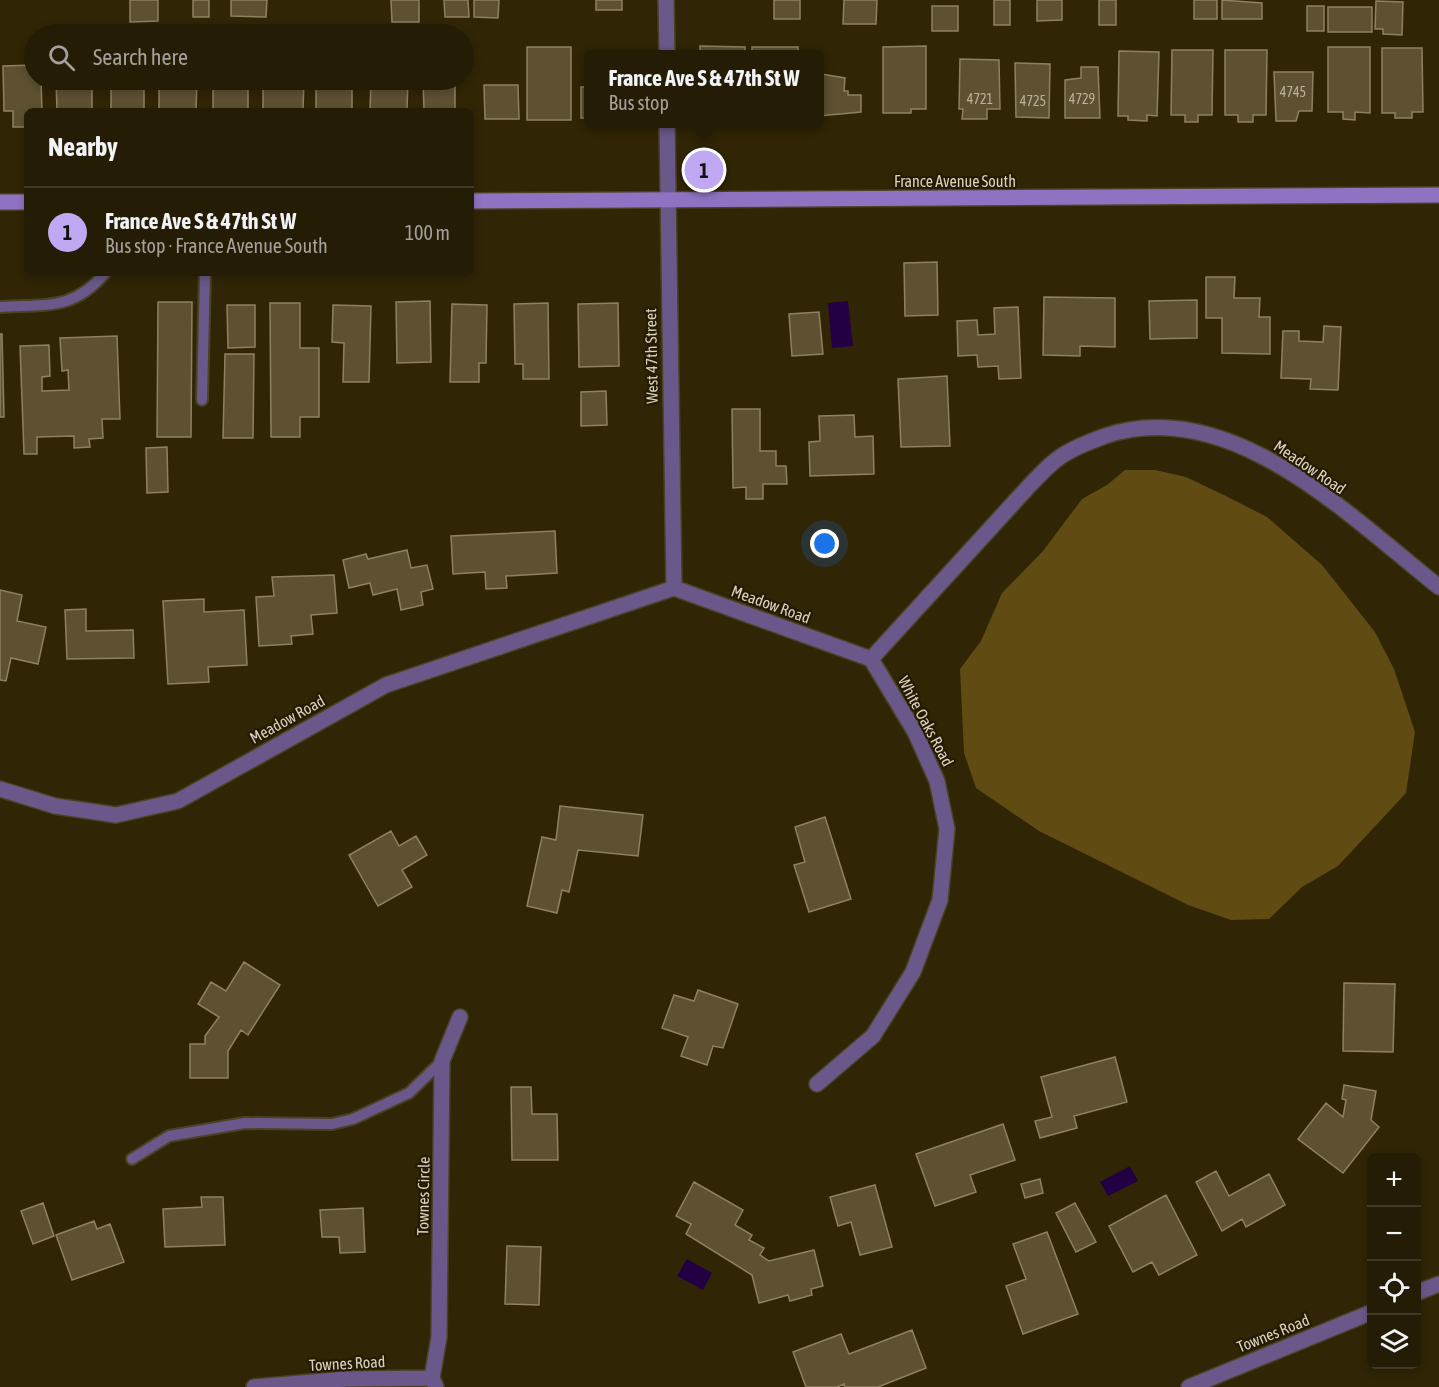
<!DOCTYPE html>
<meta charset="utf-8">
<style>
:root{--surface:#241c04;--page:#2c250e;--text:#f1f3f6;--muted:#a3a19a;--line:#413a26;--accent:#c1a8f3}
body{margin:0;font-family:"Asap Condensed",sans-serif;background:var(--page);color:var(--text)}
.controls{position:absolute;right:18px;bottom:18px;display:grid;overflow:hidden;border-radius:9px;box-shadow:0 3px 9px #0003}
.controls button{width:54px;height:54px;display:grid;place-items:center;padding:0;border:0;border-bottom:2px solid var(--line);background:var(--surface);color:var(--text);font:30px sans-serif}
.you{position:absolute;left:825px;top:544px;width:21px;height:21px;margin:-15px;border:4px solid #fff;border-radius:50%;background:#1a73e8;box-shadow:0 0 0 9px #1a73e833}
.badge{display:grid;place-items:center;width:39px;height:39px;border-radius:50%;background:var(--accent);color:#111;font-size:20px;font-weight:700}
.pin{position:absolute;translate:-50% -50%;border:3px solid #fff;box-shadow:0 2px 6px #0006}
.popup{position:absolute;left:584px;top:50px;width:240px;height:78px;box-sizing:border-box;display:grid;place-content:center;border-radius:9px;background:var(--surface);filter:drop-shadow(0 2px 4px #0005);font-size:20px;white-space:nowrap;color:var(--muted)}
.popup b{font-size:22px;color:var(--text)}
.popup::after{content:'';position:absolute;left:50%;top:100%;margin-left:-12px;border:12px solid transparent;border-top-color:var(--surface)}
.list{margin:0;padding:0;list-style:none}
h2{display:flex;justify-content:space-between;align-items:center;height:78px;margin:0;padding:0 24px;font-size:26px}
h2 small{font-size:20px;font-weight:400;color:var(--muted)}
.list li{display:grid;grid-template-columns:39px 1fr auto;gap:18px;align-items:center;box-sizing:border-box;height:90px;padding:0 24px;border-top:2px solid var(--line)}
.list b{display:block;font-size:22px;white-space:nowrap}
.list p{margin:0;font-size:20px;white-space:nowrap;color:var(--muted)}
.list em{font-size:20px;font-style:normal;color:var(--muted)}
.icon{flex:none;width:33px;height:33px;fill:none;stroke:currentColor;stroke-width:2;stroke-linecap:round;stroke-linejoin:round}
.map{position:relative;flex:none;width:1439px;height:1387px;overflow:hidden}
.search{position:absolute;background:var(--surface);box-shadow:0 3px 9px #0003;left:24px;top:24px;width:450px;height:66px;display:flex;align-items:center;gap:15px;box-sizing:border-box;padding:0 21px;border-radius:33px;color:var(--muted);font-size:22px}
.panel{position:absolute;background:var(--surface);box-shadow:0 3px 9px #0003;left:24px;top:108px;width:450px;height:168px;border-radius:9px}
.map>svg:first-child{display:block}
</style>
<div class="map">
<svg width="1439" height="1387" viewBox="0 0 1439 1387">
<rect width="100%" height="100%" fill="#302505"/>
<path fill="#604b12" d="M1125,470H1155L1186,477L1226,496L1267,517L1322,565L1375,632L1394,669L1415,732L1406,793L1338,866L1302,887L1269,919L1231,920L1188,905L1039,831L976,788L964,753L960,669L981,641L1002,593L1043,551L1082,499L1107,485Z"/>
<path fill="#220043" d="M848,301L853,346L832,348L828,303Z
M1130,1166L1138,1181L1108,1196L1100,1182Z
M687,1259L712,1273L703,1290L677,1276Z"/>
<path fill="#5d5132" stroke="#8f8160" stroke-width="1.5" d="M130,0H158V21L130,22Z
M193,0H209V17H193Z
M231,0H267L266,17L231,16Z
M391,0H419V22H392Z
M444,0H468L469,17H445Z
M474,0H499L498,18L474,17Z
M596,0H622V10H596Z
M774,0H800V19H774Z
M844,0H877L876,24H843Z
M994,0H1010V25H994Z
M1037,0H1062V20L1037,21Z
M1099,0H1116V25H1099Z
M1194,0H1217V19H1194Z
M1222,0L1262,3V19H1222Z
M1376,1L1403,2L1402,35L1383,34V29H1375Z
M932,6H958V31H932Z
M1307,6H1324V31H1307Z
M1328,7H1372V32H1328Z
M700,46L745,47V54H700Z
M926,46V109H911V113H883V47Z
M527,47H571V120H527Z
M752,47H798V54H752Z
M1328,47H1370V113L1355,112V120L1343,119V112H1328Z
M1382,48H1422L1423,112H1412V118H1395V113H1382Z
M1172,50H1213L1212,115H1198V122H1185V115H1171Z
M1225,50H1267L1266,115H1253V122H1238V115H1225Z
M1119,51L1159,52L1157,116L1147,115V121L1128,120V116H1118Z
M960,59L999,60L1000,109H987V119H962L963,109H959Z
M1015,63L1050,64L1049,118L1016,117Z
M34,65V80H41L42,111H27V127H13V111H4L3,66Z
M1081,67H1098L1100,118H1065V80L1081,78Z
M1274,72H1313L1312,111H1299L1296,121H1276Z
M821,74L845,78L844,91H848V95H861V112L819,116Z
M56,80H92V111H57Z
M111,80H144V111H111Z
M159,80H197L196,111H159Z
M213,80H248V111H211H213Z
M263,80H304L303,111H263Z
M316,80H352V111H316Z
M371,80H408L407,111H370Z
M423,80H455V111H424Z
M484,85H518L519,119H485Z
M581,87H588V118H581Z
M937,262L938,315L905,316L904,263Z
M1206,277H1235L1234,298H1260L1259,317H1270V354L1222,353V318H1206Z
M1044,297L1115,298V347L1080,346V356L1043,355Z
M1197,300V338L1150,339L1149,301Z
M430,301L431,362L397,363L396,302Z
M158,302H192L191,437H157Z
M270,303H300V348H319V417H300V437H271Z
M548,303L549,379H523V364H515L514,304Z
M618,303L619,366L579,367L578,304Z
M452,304L487,305L486,363H479V382H450Z
M227,305H255V347L228,348Z
M333,305L371,306L369,382H343L344,343L332,342Z
M1018,307L1021,378L999,379L998,366L978,367L977,355L958,356L957,321L977,320L978,335L995,334L994,308Z
M819,312L823,354L792,356L789,314Z
M1324,326L1341,327L1338,390L1310,389L1311,379L1281,378L1283,331H1299V341L1323,342Z
M0,334H2L4,417H0Z
M117,336L120,419H102L103,438L89,439L90,447L74,448V436L37,437V454H24L20,346L49,345L50,376L42,377V391L69,390L68,370L62,371L60,338Z
M225,354H254L253,438H223Z
M947,376L950,446L901,447L898,379Z
M606,391L607,425L581,426V392Z
M732,409H760V451H776V466H786L787,484H763V499H746V487L733,488Z
M854,415L855,437L873,436L874,474L810,476L809,442L820,441L819,416Z
M167,447L168,492L147,493L146,448Z
M555,531L557,573L506,576L507,588L486,589L485,572L453,574L451,536Z
M407,550L411,568L427,565L433,589L421,592L423,605L401,610L397,589L373,595L370,583L349,588L343,560L366,554L368,559Z
M334,575L337,613L311,615L313,634L291,636L292,644L259,646L256,597L274,596L272,577Z
M0,590L22,595L17,621L46,627L38,664L11,658L6,681L0,680Z
M204,599V612L244,610L247,665L208,667L209,682L168,684L163,601Z
M86,609V631L133,630L134,658L67,659L65,610Z
M560,806L643,815L638,856L578,850L569,892L562,890L557,913L527,906L542,837L556,840Z
M825,817L851,899L809,912L794,865L805,862L795,827Z
M391,831L399,846L416,836L427,855L402,870L412,887L378,906L349,855Z
M244,962L280,985L248,1035L241,1030L228,1051V1078H190V1044H205V1036L219,1017L198,1004L211,982L226,991Z
M1344,983L1395,984L1393,1052L1343,1051Z
M698,990L738,1004L723,1048L713,1046L707,1065L681,1056L688,1037L662,1028L674,995L694,1001Z
M1115,1057L1127,1102L1074,1116L1077,1128L1040,1138L1035,1121L1052,1117L1041,1077Z
M1344,1085L1376,1091L1371,1120L1379,1127L1343,1173L1298,1139L1326,1103L1343,1117L1346,1100L1342,1099Z
M511,1087H531L532,1114H557L558,1160H512Z
M1003,1124L1015,1160L970,1175L976,1192L935,1206L916,1154Z
M1216,1171L1229,1196L1269,1174L1285,1205L1246,1227L1242,1219L1222,1231L1196,1182Z
M1040,1179L1043,1193L1025,1198L1021,1184Z
M694,1182L743,1210L735,1225L752,1235L749,1240L764,1248L760,1255L769,1261L814,1250L823,1286L811,1289L812,1295L790,1301L788,1295L759,1303L752,1275L686,1234L691,1224L676,1216Z
M875,1185L892,1247L860,1255L851,1222L838,1226L830,1197Z
M1166,1195L1197,1255L1159,1275L1152,1262L1133,1272L1109,1226Z
M201,1197H223L225,1245L165,1247L163,1209L202,1207Z
M43,1203L54,1236L33,1244L21,1211Z
M1075,1203L1096,1242L1076,1252L1056,1213Z
M363,1208L365,1252L340,1253L339,1237H322L320,1210Z
M94,1221L97,1229L110,1224L124,1262L72,1280L56,1235Z
M1047,1232L1078,1314L1023,1334L1006,1286L1026,1279L1013,1244Z
M507,1246L541,1247L539,1305L505,1304Z
M912,1330L926,1368L878,1387H845L844,1384L837,1387H806L793,1352L841,1334L849,1354Z"/>
<g fill="none" stroke-linecap="round" stroke-linejoin="round">
<defs>
<path id="lane" d="M0,307C46,304 73,311 105,273
M202,400L205,273
M132,1159L169,1136L245,1123L332,1124L353,1119L409,1093L442,1061"/>
<path id="street" d="M666,0L667,54
M667,124L674,588
M0,789L55,806L116,815L178,801L386,685L674,588L871,659L1030,485C1038,477 1047,467 1056,460C1070,449 1089,442 1105,436C1230,394 1349,516 1439,587
M817,1084L873,1036L913,972L940,900L947,829L937,781L915,732L871,659
M1416,1293L1439,1284
M432,1378L439,1337L442,1061L460,1017
M254,1387L346,1379L432,1378L436,1387
M1189,1387L1372,1312"/>
<path id="secondary" d="M471,201L1439,195
M0,202H27"/>
</defs>
<use href="#lane" stroke="#4b4123" stroke-width="14"/>
<use href="#street" stroke="#4b4123" stroke-width="18"/>
<use href="#secondary" stroke="#4b4123" stroke-width="18"/>
<use href="#lane" stroke="#695889" stroke-width="10"/>
<use href="#street" stroke="#695889" stroke-width="15"/>
<use href="#secondary" stroke="#8f73c2" stroke-width="15"/>
</g>
<g text-anchor="middle" stroke-width="4.5" stroke-linejoin="round" paint-order="stroke">
<g font-size="14" fill="#bab29d">
<text x="1293" y="97">4745</text>
<text x="980" y="104">4721</text>
<text x="1082" y="104">4729</text>
<text x="1033" y="106">4725</text>
</g>
<g font-size="16" fill="#d9d2c1" stroke="#261b00">
<text x="955" y="187">France Avenue South</text>
<text transform="translate(651 356) rotate(-91)" y="6">West 47th Street</text>
<text transform="translate(1310 467) rotate(34)" y="6">Meadow Road</text>
<text transform="translate(771 604) rotate(20)" y="6">Meadow Road</text>
<text transform="translate(287 719) rotate(-29)" y="6">Meadow Road</text>
<text transform="translate(926 721) rotate(62)" y="6">White Oaks Road</text>
<text transform="translate(423 1196) rotate(-89)" y="6">Townes Circle</text>
<text transform="translate(1273 1333) rotate(-22)" y="6">Townes Road</text>
<text transform="translate(347 1363) rotate(-3)" y="6">Townes Road</text>
</g>
</g>
</svg>
<div class="controls">
<button>+</button>
<button>−</button>
<button><svg class="icon" aria-label="locate" viewBox="0 0 24 24"><circle cx="12" cy="12" r="6"/><path d="M12 2v4M12 18v4M2 12h4M18 12h4"/></svg></button>
<button><svg class="icon" aria-label="layers" viewBox="0 0 24 24"><path d="M12 4l9 5-9 5-9-5zM3 14l9 5 9-5"/></svg></button>
</div>
<div class="you"></div>
<div class="pin badge" style="left:704px;top:170px">1</div>
<div class="popup"><b>France Ave S &amp; 47th St W</b>Bus stop</div>
<div class="search"><svg class="icon" aria-label="search" viewBox="0 0 24 24"><circle cx="10" cy="10" r="6"/><path d="M15 15l6 6"/></svg>Search here</div>
<section class="panel">
<h2>Nearby<small></small></h2>
<ul class="list">
<li><span class="badge">1</span><div><b>France Ave S &amp; 47th St W</b><p>Bus stop · France Avenue South</p></div><em>100 m</em></li>
</ul>
</section>
</div>
